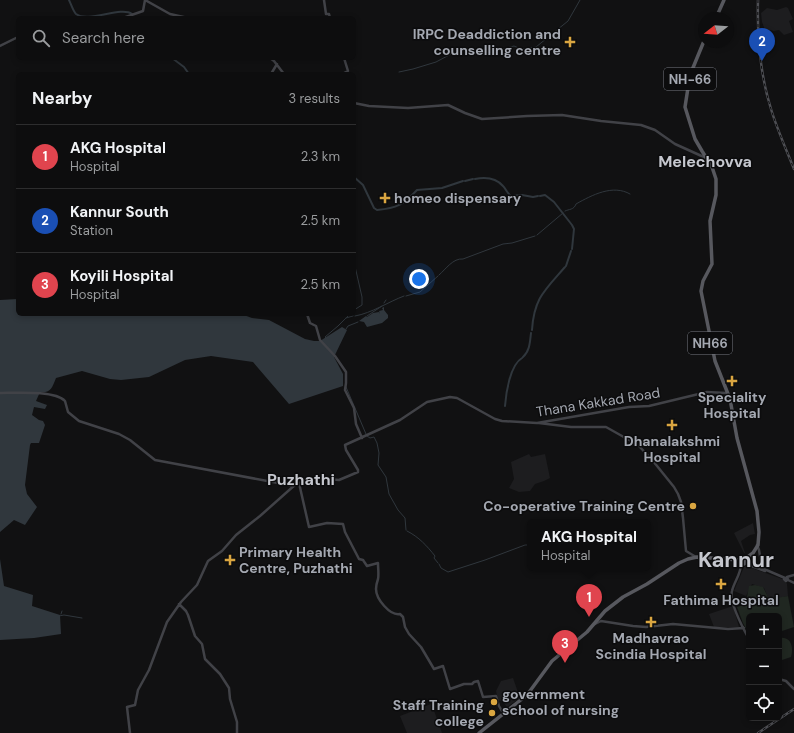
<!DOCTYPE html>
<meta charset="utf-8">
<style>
:root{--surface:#0d0d0e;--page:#161617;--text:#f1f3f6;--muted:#9a9c9e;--line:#2d2d2e;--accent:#b45309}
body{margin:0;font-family:"DM Sans",sans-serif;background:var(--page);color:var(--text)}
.controls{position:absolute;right:12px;bottom:12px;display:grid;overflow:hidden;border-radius:6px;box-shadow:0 2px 6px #0003}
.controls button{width:36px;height:36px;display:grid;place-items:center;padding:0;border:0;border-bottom:1px solid var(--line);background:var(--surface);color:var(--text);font:20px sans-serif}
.compass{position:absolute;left:698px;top:12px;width:36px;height:36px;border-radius:50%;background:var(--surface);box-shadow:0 2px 6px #0003;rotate:253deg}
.you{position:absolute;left:419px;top:279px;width:14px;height:14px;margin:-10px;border:3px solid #fff;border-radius:50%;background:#1a73e8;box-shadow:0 0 0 6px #1a73e833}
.badge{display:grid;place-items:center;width:26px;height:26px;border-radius:50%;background:var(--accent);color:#fff;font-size:13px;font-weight:700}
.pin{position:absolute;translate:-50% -33px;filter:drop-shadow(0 1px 2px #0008)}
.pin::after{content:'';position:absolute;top:21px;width:14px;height:12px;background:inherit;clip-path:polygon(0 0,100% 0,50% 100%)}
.popup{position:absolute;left:527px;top:519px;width:124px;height:52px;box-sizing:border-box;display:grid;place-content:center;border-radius:6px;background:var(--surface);filter:drop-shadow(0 1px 3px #0005);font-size:13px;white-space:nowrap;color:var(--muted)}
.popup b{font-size:15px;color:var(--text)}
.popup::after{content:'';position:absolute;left:50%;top:100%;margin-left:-8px;border:8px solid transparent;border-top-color:var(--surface)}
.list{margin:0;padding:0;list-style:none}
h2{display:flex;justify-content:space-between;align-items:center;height:52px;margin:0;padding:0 16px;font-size:17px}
h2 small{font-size:13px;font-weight:400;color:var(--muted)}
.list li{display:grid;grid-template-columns:26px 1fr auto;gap:12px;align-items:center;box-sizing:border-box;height:64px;padding:0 16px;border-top:1px solid var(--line)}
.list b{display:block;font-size:15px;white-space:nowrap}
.list p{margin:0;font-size:13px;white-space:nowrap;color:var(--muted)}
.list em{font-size:13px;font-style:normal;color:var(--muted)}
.icon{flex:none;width:22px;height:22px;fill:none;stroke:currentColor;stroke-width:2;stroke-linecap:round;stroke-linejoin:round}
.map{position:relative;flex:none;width:794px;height:733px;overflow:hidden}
.search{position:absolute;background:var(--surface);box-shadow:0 2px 6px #0003;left:16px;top:16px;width:340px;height:44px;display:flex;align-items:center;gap:10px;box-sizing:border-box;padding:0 14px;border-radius:6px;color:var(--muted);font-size:15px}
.panel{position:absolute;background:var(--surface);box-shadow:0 2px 6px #0003;left:16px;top:72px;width:340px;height:244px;border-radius:6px}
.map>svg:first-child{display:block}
</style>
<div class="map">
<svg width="794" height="733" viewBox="0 0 794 733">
<rect width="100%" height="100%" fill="#111112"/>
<path fill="#1d1d1f" d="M786,7L788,8L793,19L789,21L793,32L784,35L779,30L774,31L770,30H765L762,22L761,13L767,8L777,10Z
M529,454L531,457L545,454L550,478L544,481L535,484L530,491L519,492L509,488L514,479L511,462Z
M753,523L755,534L750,535L741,541L745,553H744L734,533Z
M746,566L785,580L787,584L788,596L769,600L764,588L752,584L746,596L734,591L744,567Z
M733,606L739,627H714L709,614Z
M513,678L520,698L507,707L503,702L498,700L496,691L501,681Z
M431,704L432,705L442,733H407L400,716Z"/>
<path fill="#202721" d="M755,585L763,587L769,599L788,596L794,627L779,632V616H749V634L743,623L737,607L750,603L747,597L749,586Z
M779,638C791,636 794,647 791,657L779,661Z"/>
<path fill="#30373d" d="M18,299V314H241L252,318L269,320L305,339L314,341H320L342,327L347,330L334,357L343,374V386L289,404L253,362L211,356L185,360L149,377L121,380L110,379L82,371L56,378C52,388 51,393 40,392L36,401L47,405L45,409L34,407L32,415L39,420L43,421L45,425L39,443H31L30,445L25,485L27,494L37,507L25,525L14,520L0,532V300Z
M384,307V310L388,315V318L382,323L367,327L364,322L359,321L366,316L367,317L373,313L379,312L380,314L379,311L383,310L382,308Z
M0,559L4,586L33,595L32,606L60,615L61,634L34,638L0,640Z"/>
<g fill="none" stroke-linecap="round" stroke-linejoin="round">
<path stroke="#30373d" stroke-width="1" d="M399,72L413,69L436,62L453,53L466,50L503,49L514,46L521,49L536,47L568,21L580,0
M565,211C569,209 574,210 576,204C592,195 613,184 630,194
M537,235L563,213
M354,259V261
M439,275C446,269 453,258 463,259L503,244L512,243L535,236
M406,296L420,292L438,276
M384,303L386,300
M354,310L362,305V297L354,262
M355,316C372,313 388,302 404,296
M367,316L382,306
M346,318L353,316
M346,329L348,326L358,322
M326,338L325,337L338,326L350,314
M346,387L366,434
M367,436L370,438L374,437L377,443L379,453L378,465L386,477L389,494L398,510L405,518L406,530
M407,531C419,537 427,546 435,556L434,558L438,563
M439,564L441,568L448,572L485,560L525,545H530
M61,614L62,611
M59,616L64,615L82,618"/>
<path stroke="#30373d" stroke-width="2" d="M69,0C71,4 73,11 76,14C88,23 121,6 132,14
M172,58L184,67L189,74
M354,177L363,185L374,208L377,210C397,208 403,205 417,190L442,188L463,181
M475,179C485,177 496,178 503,186C506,189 507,193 511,196L522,195L533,197L538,196
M465,181L473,179
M540,196L545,195L554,202L572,225L574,229L572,249
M566,266L571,251
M532,330C534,298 545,290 565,267
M523,357C530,351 530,341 531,333
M505,406C506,393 510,365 522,358"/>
<path stroke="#414247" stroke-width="2.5" d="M145,0L170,14L188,18
M324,0L326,14H329L330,18
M123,18L143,11L145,0
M0,46L18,37
M270,58L274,61L284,74
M271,74L277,64
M342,74L348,71L344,58
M354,103L369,106L408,108L448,105L465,113L482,119L527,116L562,115L601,121L641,125L655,130L675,144L706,158
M307,314L310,323L316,326L320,340L335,356L346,372V383L345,390L354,408L356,424L362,438
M0,393C15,393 55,390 65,401L68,412L79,421L119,434L130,440L155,460L294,486
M539,423L571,427H606L638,445L653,461L674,487L678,494L681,502L683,518L686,551L696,557
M299,483L309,527L327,523L343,524L345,532L359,559L363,560L367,566L378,563C378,569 379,574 378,579C377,582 376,586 376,589C376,599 390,616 400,614L403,617L405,627L409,634L421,647L434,669L443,666L450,689L464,684H472L474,682L478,681L483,697L496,696L499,706L503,713
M757,545L759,550L762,568
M745,561L785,578
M741,564C741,574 734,582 732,591C729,602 744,630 749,639
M746,564L765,571
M787,577L794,575
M786,578L788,579L786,581L784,579Z
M788,580L794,583
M179,604L186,611L188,615L195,636L202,644L205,659L220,674L229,688L230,699L237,722V733
M595,624L601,621L633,626L646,627L673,624L728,629L744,628
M779,679L786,681L794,689
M130,733L127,707L135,705L138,690L149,670L167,622L181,602L197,585L208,561L222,551L236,535L260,516L296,484L315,478L339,480L358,472V470L346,450L345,445L400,420L427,402L450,397L457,398L495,419L502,421L537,423L629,407L649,406L707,392L726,393"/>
<path stroke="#57585e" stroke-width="3.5" d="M716,18L724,0
M704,41L690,75L685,107L695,139L702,151L712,167L716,179V195L710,221L712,264L703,281L701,291L715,361L730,399L737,438L757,511L759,532L758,545L753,553L745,559L744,564L739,563L740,560H744
M479,733L527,695L552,661L587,632L605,611L623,597L647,584L679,563L688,559L697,557L740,560"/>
<defs>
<path id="rail" d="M758,0C757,37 760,74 771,109C777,129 786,149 794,169
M758,733L794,709"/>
</defs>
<use href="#rail" stroke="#4e4f54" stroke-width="2.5"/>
<use href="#rail" stroke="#0c0c0d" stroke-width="1" stroke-dasharray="3" stroke-linecap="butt"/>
</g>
<g fill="#daa641" stroke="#0c0c0d" stroke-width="1.5">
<path d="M568 36h4v4h4v4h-4v4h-4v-4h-4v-4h4z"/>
<path d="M383 192h4v4h4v4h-4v4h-4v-4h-4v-4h4z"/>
<path d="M730 375h4v4h4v4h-4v4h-4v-4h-4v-4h4z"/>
<path d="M670 419h4v4h4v4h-4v4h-4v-4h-4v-4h4z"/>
<circle cx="693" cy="506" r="4"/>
<path d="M228 554h4v4h4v4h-4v4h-4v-4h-4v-4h4z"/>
<path d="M719 578h4v4h4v4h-4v4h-4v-4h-4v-4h4z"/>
<path d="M649 616h4v4h4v4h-4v4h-4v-4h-4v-4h4z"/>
<circle cx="494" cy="702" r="4"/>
<circle cx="492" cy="713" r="4"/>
</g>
<g text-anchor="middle" stroke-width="3" stroke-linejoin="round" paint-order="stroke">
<g fill="#0c0c0d" stroke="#767980" stroke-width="1">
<rect x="664" y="68" width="52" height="22" rx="3"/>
<rect x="688" y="332" width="44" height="22" rx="3"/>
</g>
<g font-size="13" font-weight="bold" fill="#a4a8b1">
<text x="690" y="84">NH-66</text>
<text x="710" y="348">NH66</text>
</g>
<g font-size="14" font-weight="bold" fill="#a4a8b1" stroke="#0c0c0d">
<text x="561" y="39" text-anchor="end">IRPC Deaddiction and<tspan x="561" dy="16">counselling centre</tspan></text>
<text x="394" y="203" text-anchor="start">homeo dispensary</text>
<text x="732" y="402">Speciality<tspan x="732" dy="16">Hospital</tspan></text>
<text x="672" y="446">Dhanalakshmi<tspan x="672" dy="16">Hospital</tspan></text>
<text x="685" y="511" text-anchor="end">Co-operative Training Centre</text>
<text x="239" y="557" text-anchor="start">Primary Health<tspan x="239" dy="16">Centre, Puzhathi</tspan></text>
<text x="721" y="605">Fathima Hospital</text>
<text x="651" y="643">Madhavrao<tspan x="651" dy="16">Scindia Hospital</tspan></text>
<text x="502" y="699" text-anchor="start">government<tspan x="502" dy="16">school of nursing</tspan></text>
<text x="484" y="710" text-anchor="end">Staff Training<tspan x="484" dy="16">college</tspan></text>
</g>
<g font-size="14" fill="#a4a8b1" stroke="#0c0c0d">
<text transform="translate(598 402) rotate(-9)" y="5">Thana Kakkad Road</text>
</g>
<g font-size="16" font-weight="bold" fill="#c5c7ce" stroke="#0c0c0d">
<text x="705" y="167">Melechovva</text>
<text x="301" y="485">Puzhathi</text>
</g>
<g font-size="22" font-weight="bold" fill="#c5c7ce" stroke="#0c0c0d">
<text x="736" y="567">Kannur</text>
</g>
</g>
</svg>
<div class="controls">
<button>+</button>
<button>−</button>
<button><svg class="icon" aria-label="locate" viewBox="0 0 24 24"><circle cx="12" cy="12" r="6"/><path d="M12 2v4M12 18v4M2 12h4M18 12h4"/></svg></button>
</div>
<svg class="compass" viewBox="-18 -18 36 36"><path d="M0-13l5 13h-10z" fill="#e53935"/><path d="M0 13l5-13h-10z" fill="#9a9c9e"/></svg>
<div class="you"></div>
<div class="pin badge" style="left:589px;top:617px;background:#e0444e">1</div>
<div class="popup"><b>AKG Hospital</b>Hospital</div>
<div class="pin badge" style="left:762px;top:61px;background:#1a4fb4">2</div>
<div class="pin badge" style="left:565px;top:663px;background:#e0444e">3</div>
<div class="search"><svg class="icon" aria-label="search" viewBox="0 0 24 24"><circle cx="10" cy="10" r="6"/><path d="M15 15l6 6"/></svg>Search here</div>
<section class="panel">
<h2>Nearby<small>3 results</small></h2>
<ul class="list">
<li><span class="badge" style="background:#e0444e">1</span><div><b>AKG Hospital</b><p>Hospital</p></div><em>2.3 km</em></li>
<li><span class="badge" style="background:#1a4fb4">2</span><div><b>Kannur South</b><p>Station</p></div><em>2.5 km</em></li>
<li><span class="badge" style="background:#e0444e">3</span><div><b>Koyili Hospital</b><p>Hospital</p></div><em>2.5 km</em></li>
</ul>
</section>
</div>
